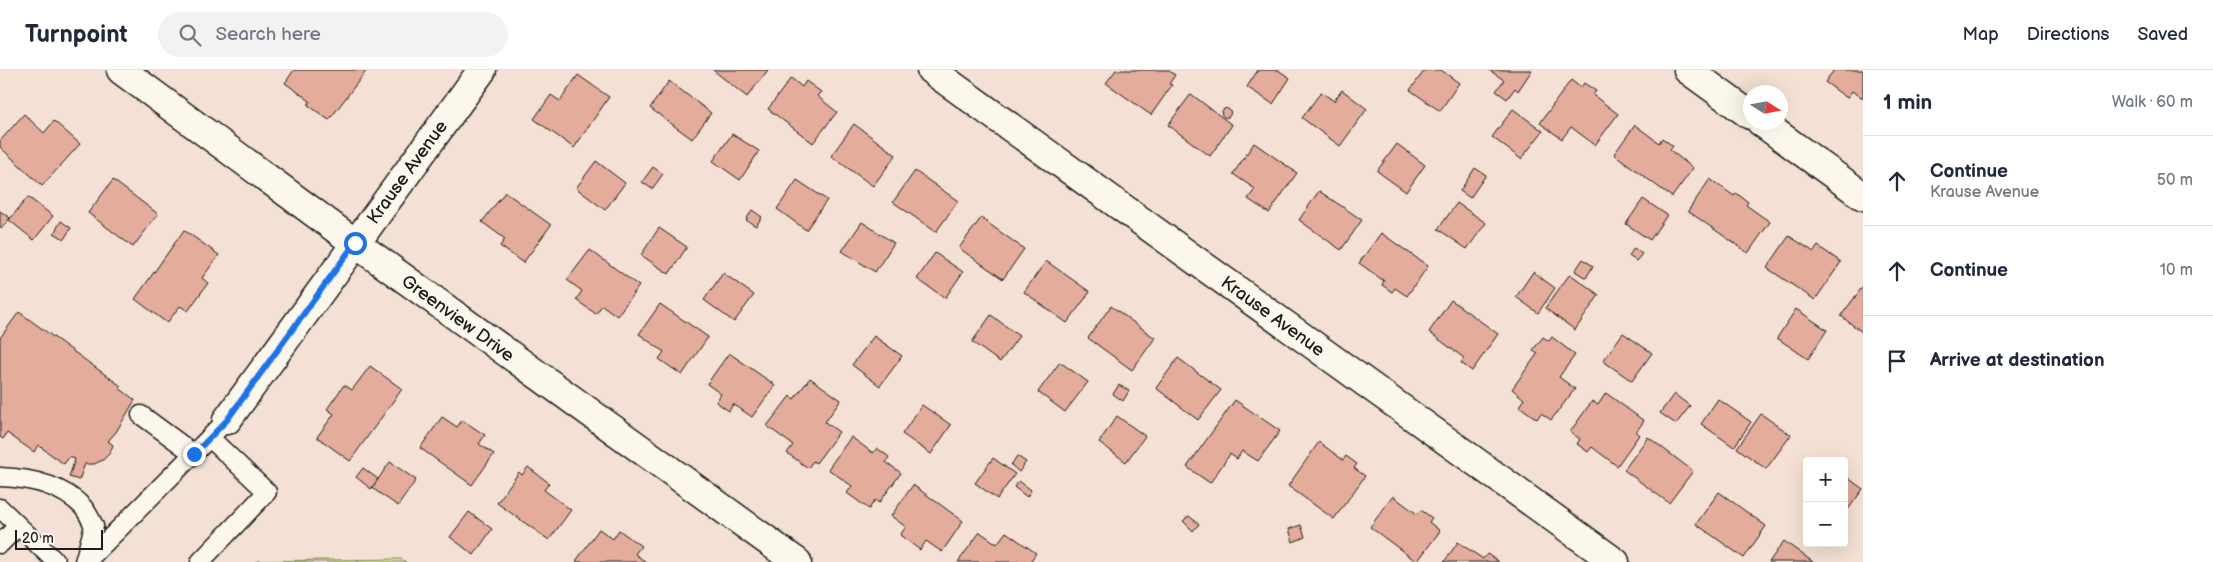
<!DOCTYPE html>
<meta charset="utf-8">
<style>
:root{--surface:#fff;--page:#f2f2f3;--text:#1f2937;--muted:#747a83;--line:#e0e1e3}
body{margin:0;font-family:"Balsamiq Sans",sans-serif;background:var(--page);color:var(--text)}
.controls{position:absolute;right:15px;bottom:15px;display:grid;overflow:hidden;border-radius:5px;box-shadow:0 5px 20px #0002}
.controls button{width:45px;height:45px;display:grid;place-items:center;padding:0;border:0;border-bottom:1px solid var(--line);background:var(--surface);color:var(--text);font:25px sans-serif}
.compass{position:absolute;left:1743px;top:15px;width:45px;height:45px;border-radius:50%;background:var(--surface);box-shadow:0 5px 20px #0002;rotate:101deg}
.scale{position:absolute;left:15px;bottom:12px;width:88px;box-sizing:border-box;padding-left:5px;border:2px solid #1c1c1c;border-top:0;font-size:14px;line-height:18px;white-space:nowrap;color:#1c1c1c;-webkit-text-stroke:4px #fbf7ec;paint-order:stroke}
.stop{position:absolute;width:15px;height:15px;margin:-11px;border:4px solid #1a73e8;border-radius:50%;background:#fff}
.stop.end{background:#1a73e8;border-color:#fff;box-shadow:0 1px 5px #0008}
.list{margin:0;padding:0;list-style:none}
h2{display:flex;justify-content:space-between;align-items:center;height:65px;margin:0;padding:0 20px;font-size:21px}
h2 small{font-size:16px;font-weight:400;color:var(--muted)}
.list li{display:grid;grid-template-columns:32px 1fr auto;gap:15px;align-items:center;box-sizing:border-box;height:90px;padding:0 20px;border-top:1px solid var(--line)}
.list b{display:block;font-size:19px;white-space:nowrap}
.list p{margin:0;font-size:16px;white-space:nowrap;color:var(--muted)}
.list em{font-size:16px;font-style:normal;color:var(--muted)}
.icon{flex:none;width:28px;height:28px;fill:none;stroke:currentColor;stroke-width:2;stroke-linecap:round;stroke-linejoin:round}
.map{position:relative;flex:none;width:1863px;height:492px;overflow:hidden}
header{display:flex;align-items:center;gap:30px;box-sizing:border-box;height:70px;padding:0 25px;background:var(--surface);border-bottom:1px solid var(--line)}
header strong{font-size:24px}
nav{display:flex;gap:28px;margin-inline-start:auto;font-size:18px}
.search{width:350px;height:45px;background:var(--page);display:flex;align-items:center;gap:12px;box-sizing:border-box;padding:0 18px;border-radius:28px;color:var(--muted);font-size:19px}
main{display:flex}
aside{flex:1;background:var(--surface)}
.map>svg:first-child{display:block}
</style>
<header>
<strong>Turnpoint</strong>
<div class="search"><svg class="icon" aria-label="search" viewBox="0 0 24 24"><circle cx="10" cy="10" r="6"/><path d="M15 15l6 6"/></svg>Search here</div>
<nav><a>Map</a><a>Directions</a><a>Saved</a></nav>
</header>
<main>
<div class="map">
<svg width="1863" height="492" viewBox="0 0 1863 492">
<rect width="100%" height="100%" fill="#f4e0d4"/>
<filter id="ink" filterUnits="userSpaceOnUse"><feTurbulence type="fractalNoise" baseFrequency=".02" numOctaves="2"/><feDisplacementMap in="SourceGraphic" scale="10" xChannelSelector="R" yChannelSelector="G"/><feConvolveMatrix kernelMatrix="1 2 1 2 8 2 1 2 1" color-interpolation-filters="sRGB"/></filter>
<g filter="url(#ink)">
<path fill="#d8e79a" stroke="#7a825b" d="M401,489L406,492H257V491Z"/>
<path fill="#e4ac9b" stroke="#1c1c1c" d="M294,0H367L329,50L308,35L310,31L285,13Z
M713,0H768L747,27Z
M1116,0H1168L1175,5L1169,14L1172,15L1151,45L1106,13Z
M1258,0H1278L1290,8L1273,34L1247,17Z
M1425,0H1441L1459,13L1440,41L1410,20Z
M1489,0H1532L1518,21L1515,18L1507,29L1496,21L1504,10Z
M1834,0H1863V28L1852,21L1847,28L1825,12Z
M578,5L609,27L574,78L534,49L551,25L560,31Z
M791,8L802,17L806,11L821,22L817,26L837,42L813,73L768,39Z
M1571,10L1581,18L1584,13L1596,21L1593,25L1618,44L1595,75L1571,57L1562,69L1540,53Z
M669,11L711,43L692,69L650,38Z
M1342,20L1367,39L1340,76L1302,48L1321,22L1334,31Z
M1191,24L1232,55L1210,86L1168,55Z
M1221.5 43a4.5 4.5 0 1 1 9 0a4.5 4.5 0 1 1-9 0Z
M1513,39L1543,61L1521,89L1492,67Z
M24,44L44,63L54,51L80,74L42,116L0,77V71Z
M854,54L896,85L873,116L831,86Z
M1635,55L1659,73L1662,68L1673,76L1670,80L1693,98L1672,127L1614,84Z
M732,64L759,81L740,110L713,91Z
M1254,73L1297,103L1269,143L1248,129L1255,119L1233,104Z
M1397,74L1425,95L1406,122L1377,101Z
M596,91L625,113L605,140L576,118Z
M653,97L663,104L652,119L642,112Z
M1475,98L1486,105L1470,128L1460,121Z
M915,101L958,131L936,162L893,132Z
M1710,109L1734,126L1736,123L1748,132L1746,135L1770,152L1748,183L1688,141Z
M113,110L158,144L133,177L88,143Z
M797,110L827,130L806,160L777,139Z
M1319,121L1362,150L1341,180L1299,150Z
M505,122L551,155L523,193L500,176L505,169L482,152Z
M28,127L53,146L34,170L9,150Z
M1643,129L1667,145L1650,170L1626,154Z
M1457,133L1486,153L1467,179L1438,159Z
M752,140L762,147L756,156L746,150Z
M0,141L10,148L1,159L0,158Z
M981,148L1024,179L1003,209L959,178Z
M61,151L71,158L64,169L54,163Z
M862,152L894,173L875,202L842,181Z
M659,158L687,177L669,204L641,185Z
M184,160L219,185L202,208L208,213L188,241L180,236L167,253L135,229Z
M1381,163L1428,196L1407,226L1395,218L1392,222L1382,215L1384,211L1359,193Z
M1789,166L1814,182L1818,176L1841,192L1815,230L1767,198Z
M1634,178L1642,184L1636,191L1629,186Z
M590,180L639,216L617,246L602,235L596,244L576,230L582,221L567,210Z
M935,183L963,202L945,228L917,209Z
M1583,189L1593,196L1586,208L1575,201Z
M1046,191L1090,222L1067,253L1024,222Z
M1533,202L1555,218L1538,243L1516,227Z
M723,203L754,225L734,252L704,230Z
M1570,204L1599,225L1575,260L1545,238Z
M1863,216V263L1841,246Z
M1451,230L1498,264L1472,301L1461,293L1464,288L1429,262Z
M660,234L708,267L682,305L659,289L664,282L639,264Z
M1111,236L1155,268L1132,300L1088,268Z
M1796,239L1827,260L1808,289L1777,268Z
M19,242L121,316L119,318L135,330L116,362L108,371L113,375L110,383L103,390L94,394H85L79,410L69,407L75,389L70,386L64,394L38,375L34,382L7,363L3,369L0,367V268Z
M991,245L1019,266L1000,292L972,272Z
M1623,263L1652,283L1632,311L1603,291Z
M874,266L902,286L880,316L852,295Z
M1543,267L1549,271L1552,267L1575,285L1559,307L1575,319L1551,350L1541,343L1537,349L1519,336L1524,329L1512,319L1538,283L1533,280Z
M729,283L775,315L752,347L733,334L729,341L716,332L721,324L707,314Z
M1178,288L1221,320L1198,350L1156,318Z
M1060,292L1088,312L1065,342L1038,322Z
M370,296L402,319L350,391L317,367L334,344L327,339L344,315L352,320Z
M810,308L841,330L825,352L839,362L816,393L813,391L808,398L787,383L793,375L767,356L790,326L794,329Z
M1119,315L1129,321L1123,331L1113,324Z
M1606,323L1644,351L1636,362L1639,365L1617,396L1592,377L1588,382L1577,374L1580,369L1570,362L1592,331L1598,335Z
M1674,324L1690,336L1676,354L1660,343Z
M1718,329L1751,352L1734,377L1701,354Z
M1235,330L1280,361L1258,391L1242,381L1237,389L1230,384L1210,413L1187,397Z
M922,335L951,355L931,384L902,364Z
M1761,344L1791,365L1766,399L1737,378Z
M1117,346L1145,366L1126,392L1099,372Z
M442,347L457,357L462,350L485,365L479,374L494,384L472,415L420,378Z
M851,367L873,383L877,378L889,387L886,392L901,403L879,433L875,430L869,439L847,423L852,416L828,399Z
M1648,367L1693,401L1669,433L1624,400Z
M1319,372L1343,390L1346,386L1357,394L1354,398L1365,406L1334,449L1288,416Z
M1017,386L1026,392L1019,402L1011,395Z
M993,388L1015,404L997,429L975,413Z
M390,392L416,410L398,436L372,418Z
M528,397L549,413L544,420L571,440L549,470L497,433L519,402L522,405Z
M363,398L378,409L371,419L356,407Z
M1844,405L1863,419L1844,445Z
M1019,411L1031,420L1027,427L1014,417Z
M913,415L963,451L942,482L926,471L920,480L900,465L906,457L891,446Z
M1719,422L1766,456L1744,488L1696,454Z
M1393,426L1417,444L1421,440L1432,448L1429,452L1440,461L1417,492L1370,457Z
M469,442L492,459L474,485L450,467Z
M1189,446L1199,454L1193,461L1183,451Z
M1301,455L1305,467L1293,472L1289,459Z
M599,459L613,469L619,460L641,476L635,484L646,492H578L576,491Z
M980,462L997,474L1006,462L1036,483L1030,492H958Z
M1784,471L1813,492H1769Z
M1458,472L1483,489L1487,484L1499,492H1444Z"/>
<g fill="none" stroke-linecap="round" stroke-linejoin="round">
<defs>
<path id="service" d="M141,345L194,384
M0,407C30,408 60,414 82,436C87,441 91,450 94,456L84,492
M0,438L56,492
M0,474L18,456
M86,492L227,350
M200,492L267,422L210,368"/>
<path id="minor" d="M121,0L355,173L797,492
M931,0L1615,492
M1688,0L1750,45
M1761,52L1863,126
M227,350L482,0"/>
</defs>
<use href="#service" stroke="#1c1c1c" stroke-width="21"/>
<use href="#minor" stroke="#1c1c1c" stroke-width="31"/>
<use href="#service" stroke="#fbf7ec" stroke-width="18"/>
<use href="#minor" stroke="#fbf7ec" stroke-width="28"/>
</g>
</g>
<g fill="none" stroke-linecap="round" stroke-linejoin="round" filter="url(#ink)">
<path stroke="#1a73e8" stroke-width="6" d="M194,384L227,350L355,173"/>
</g>
<g text-anchor="middle" stroke-width="4" stroke-linejoin="round" paint-order="stroke">
<g font-size="18" fill="#1c1c1c" stroke="#fbf7ec">
<text transform="translate(407 102) rotate(-54)" y="6">Krause Avenue</text>
<text transform="translate(1273 246) rotate(36)" y="6">Krause Avenue</text>
<text transform="translate(458 248) rotate(36)" y="6">Greenview Drive</text>
</g>
</g>
</svg>
<div class="controls">
<button>+</button>
<button>−</button>
</div>
<svg class="compass" viewBox="-18 -18 36 36"><path d="M0-13l5 13h-10z" fill="#e53935"/><path d="M0 13l5-13h-10z" fill="#747a83"/></svg>
<div class="scale">20 m</div>
<div class="stop" style="left:355px;top:173px"></div>
<div class="stop end" style="left:194px;top:384px"></div>
</div>
<aside>
<h2>1 min<small>Walk · 60 m</small></h2>
<ul class="list">
<li><svg class="icon" aria-label="ahead" viewBox="0 0 24 24"><path d="M12 20V5M6 11l6-6 6 6"/></svg><div><b>Continue</b><p>Krause Avenue</p></div><em>50 m</em></li>
<li><svg class="icon" aria-label="ahead" viewBox="0 0 24 24"><path d="M12 20V5M6 11l6-6 6 6"/></svg><div><b>Continue</b></div><em>10 m</em></li>
<li><svg class="icon" aria-label="arrive" viewBox="0 0 24 24"><path d="M6 21V4h12l-3 4 3 4H6"/></svg><div><b>Arrive at destination</b></div></li>
</ul>
</aside>
</main>
